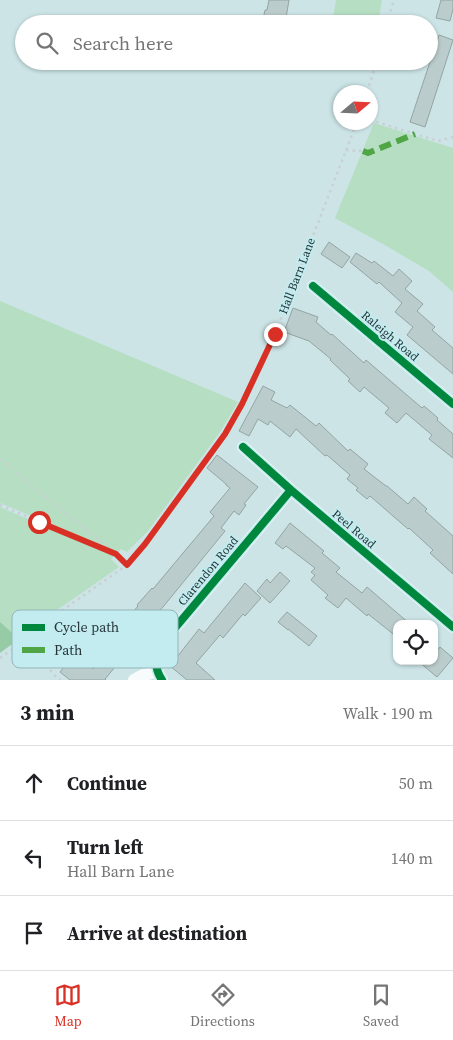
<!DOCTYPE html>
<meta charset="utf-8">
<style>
:root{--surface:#fff;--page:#f6f6f6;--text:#202124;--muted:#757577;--line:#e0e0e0;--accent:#d93025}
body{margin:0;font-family:"Source Serif 4",serif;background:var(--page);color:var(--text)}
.controls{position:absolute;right:15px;bottom:15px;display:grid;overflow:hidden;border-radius:10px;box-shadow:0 1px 4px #0004}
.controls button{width:45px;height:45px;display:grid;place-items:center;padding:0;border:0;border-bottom:1px solid var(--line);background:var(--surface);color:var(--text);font:25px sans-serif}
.compass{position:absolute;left:333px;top:85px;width:45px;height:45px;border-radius:50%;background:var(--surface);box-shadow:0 1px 4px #0004;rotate:71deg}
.stop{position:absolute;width:15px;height:15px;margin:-11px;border:4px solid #d93025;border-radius:50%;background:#fff}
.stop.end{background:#d93025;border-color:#fff;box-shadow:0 1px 5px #0008}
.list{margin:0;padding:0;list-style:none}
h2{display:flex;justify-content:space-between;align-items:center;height:65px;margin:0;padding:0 20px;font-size:21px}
h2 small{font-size:16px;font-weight:400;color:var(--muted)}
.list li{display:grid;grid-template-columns:32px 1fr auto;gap:15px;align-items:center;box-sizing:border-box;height:75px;padding:0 20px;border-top:1px solid var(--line)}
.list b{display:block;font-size:19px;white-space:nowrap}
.list p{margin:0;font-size:16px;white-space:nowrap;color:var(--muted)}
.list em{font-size:16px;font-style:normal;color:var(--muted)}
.icon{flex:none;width:28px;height:28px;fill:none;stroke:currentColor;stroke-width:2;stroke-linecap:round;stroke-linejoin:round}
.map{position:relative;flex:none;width:453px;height:680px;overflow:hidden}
.search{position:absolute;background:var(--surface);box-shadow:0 1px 4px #0004;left:15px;right:15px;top:15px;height:55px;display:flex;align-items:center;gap:12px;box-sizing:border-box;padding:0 18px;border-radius:28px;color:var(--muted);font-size:19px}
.sheet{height:290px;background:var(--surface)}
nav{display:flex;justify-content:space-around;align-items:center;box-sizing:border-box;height:70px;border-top:1px solid var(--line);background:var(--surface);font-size:14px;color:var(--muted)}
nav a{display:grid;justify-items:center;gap:2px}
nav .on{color:var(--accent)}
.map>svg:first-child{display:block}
</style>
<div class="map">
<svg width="453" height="680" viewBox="0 0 453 680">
<rect width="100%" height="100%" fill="#cce4e6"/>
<path fill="#b5dec2" d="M336,0H382L378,24H332Z
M374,123L453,148V292L429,271L383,244L335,218Z
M0,301L238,402L220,432L148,531L127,552L121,549L118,552L0,503Z
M0,507L114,556L111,559L119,567L47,617L19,639L0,622Z"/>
<path fill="#96cba5" d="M0,622L19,639L0,653Z"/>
<path fill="#bacccb" stroke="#93a5a3" d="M269,0H289L285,24H262L265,10H267Z
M441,0H453V9L450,21L436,18Z
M439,35L453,40L425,127L410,122Z
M329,242L350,257L342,268L321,254Z
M356,253L372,263L374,261L393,276L399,269L412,281L405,289L423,304L417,311L435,327L432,330L453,348V374L407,335L413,327L395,312L402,303L379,282L377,284L350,262Z
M293,308L318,317L316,322L331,335L332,334L364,363L366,360L422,408L424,406L438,418L437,420L453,434V458L429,439L432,435L406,413L397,423L385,413L389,408L364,387L360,392L348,381L350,379L330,360L331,359L309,341L284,332Z
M263,386L275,392L271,400L287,408L290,405L316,426L319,423L348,451L350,449L368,464L364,469L386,486H387L408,504L414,497L427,509L425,511L453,536V574L430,553L433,550L409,528L408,529L370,496L367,499L356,490L358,488L347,479L350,475L327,455L325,456L296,429L290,437L270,421L268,425L258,419L249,436L239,431Z
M217,455L258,487L244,504L246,505L239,515L234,511L221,528L225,531L163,607L144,627L140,624L131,635L121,626L138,606L137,605L152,588L153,589L214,516L210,512L230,488L226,485V484L207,468Z
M290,523L324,551L322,553L340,568L336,572L362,593L367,587L410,624H397V637L368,614L367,616L346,598L338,608L325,598L328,595L311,580L315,575L311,572L315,568L286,546L283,549L275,543Z
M280,572L290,581L270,603L257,591L267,579L270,583Z
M245,583L261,598L245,616L243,614L223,638L220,635L196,663L215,680H187L170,666L199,629L204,633Z
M287,612L317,636L309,646L288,629V630L278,622Z
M120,638L131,648L105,679L106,680H70L60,672L75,654L93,669Z
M440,647L453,658L437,677L418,661H434V654Z"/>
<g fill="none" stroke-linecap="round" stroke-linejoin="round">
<path stroke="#c9d0d2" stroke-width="2.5" stroke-dasharray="2.5 4" stroke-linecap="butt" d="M387,24L394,0
M367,92L377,61
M370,120L438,141L453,137
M346,150L363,151
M0,459L116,554
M0,505L116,554L127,565
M23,642L44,662L56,677L61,680
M0,658L23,642L44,623L127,565L145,544L225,434L242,404L275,334L357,122"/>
<path stroke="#f7fbfb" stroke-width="12" d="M313,286L453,404
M243,447L291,490L453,627
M134,680L143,675L157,672
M162,680C152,665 157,656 164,641L291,490"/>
<path stroke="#50a545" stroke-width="6" stroke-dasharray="12 6" stroke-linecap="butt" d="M363,151L368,153L415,134"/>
<defs>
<path id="cycleway" d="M313,286L453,404
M243,447L291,490L453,627
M162,680C152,665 157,656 164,641L291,490"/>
</defs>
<use href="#cycleway" stroke="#c2ecf0" stroke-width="11"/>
<use href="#cycleway" stroke="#00873e" stroke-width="8"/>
</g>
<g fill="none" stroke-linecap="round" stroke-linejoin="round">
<path stroke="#d93025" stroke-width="6" d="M39,522L116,554L127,565L145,544L225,434L242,404L275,334"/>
</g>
<g text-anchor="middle" stroke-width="4" stroke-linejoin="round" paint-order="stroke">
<g font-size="12" fill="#253537" stroke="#c2ecf0">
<text transform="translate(297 276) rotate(-69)" y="4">Hall Barn Lane</text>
<text transform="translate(390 336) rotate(40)" y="4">Raleigh Road</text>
<text transform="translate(354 529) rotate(40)" y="4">Peel Road</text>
<text transform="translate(208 571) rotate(-50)" y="4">Clarendon Road</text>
</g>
</g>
<rect x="12" y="610" width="166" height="58" rx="8" fill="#c2ecf0" stroke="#93b5b8" stroke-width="1"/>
<rect x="22" y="624" width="23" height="7" fill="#00873e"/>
<rect x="22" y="647" width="23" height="6" fill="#50a545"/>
<g font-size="14" fill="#253537">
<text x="54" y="632">Cycle path</text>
<text x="54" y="655">Path</text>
</g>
</svg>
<div class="controls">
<button><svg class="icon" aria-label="locate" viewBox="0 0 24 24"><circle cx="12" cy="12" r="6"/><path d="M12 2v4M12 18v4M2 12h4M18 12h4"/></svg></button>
</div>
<svg class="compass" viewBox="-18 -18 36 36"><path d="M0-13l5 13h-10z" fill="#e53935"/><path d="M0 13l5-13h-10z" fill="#757577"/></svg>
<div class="stop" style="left:39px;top:522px"></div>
<div class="stop end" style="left:275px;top:334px"></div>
<div class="search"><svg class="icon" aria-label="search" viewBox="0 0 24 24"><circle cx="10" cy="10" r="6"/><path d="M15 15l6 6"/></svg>Search here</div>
</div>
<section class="sheet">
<h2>3 min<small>Walk · 190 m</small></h2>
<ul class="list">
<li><svg class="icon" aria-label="ahead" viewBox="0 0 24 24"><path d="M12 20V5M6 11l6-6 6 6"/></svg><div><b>Continue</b></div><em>50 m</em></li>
<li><svg class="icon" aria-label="left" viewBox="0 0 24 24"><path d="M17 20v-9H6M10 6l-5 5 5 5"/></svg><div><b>Turn left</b><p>Hall Barn Lane</p></div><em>140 m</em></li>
<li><svg class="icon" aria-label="arrive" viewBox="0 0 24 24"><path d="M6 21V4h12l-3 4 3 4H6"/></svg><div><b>Arrive at destination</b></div></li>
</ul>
</section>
<nav>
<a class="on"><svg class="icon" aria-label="map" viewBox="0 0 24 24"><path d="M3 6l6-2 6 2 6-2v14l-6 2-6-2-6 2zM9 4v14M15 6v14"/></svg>Map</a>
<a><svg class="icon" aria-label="directions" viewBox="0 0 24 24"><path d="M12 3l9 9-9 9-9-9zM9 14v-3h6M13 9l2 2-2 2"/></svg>Directions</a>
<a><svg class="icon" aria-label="saved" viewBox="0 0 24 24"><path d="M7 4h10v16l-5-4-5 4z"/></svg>Saved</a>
</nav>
